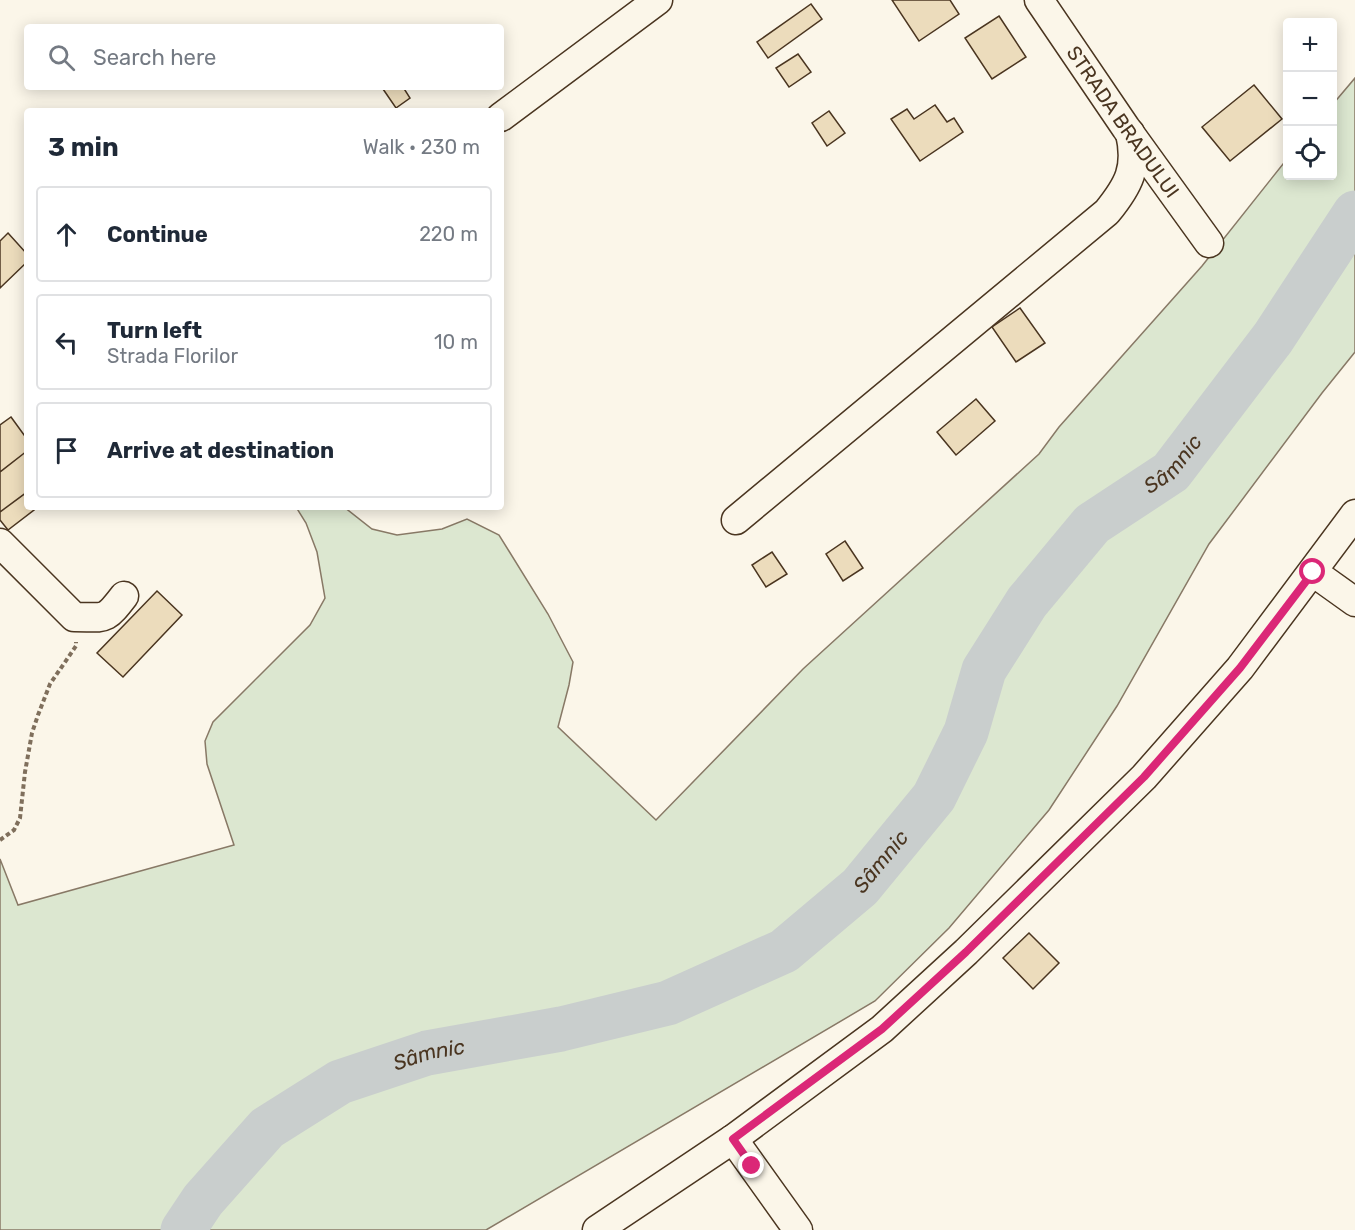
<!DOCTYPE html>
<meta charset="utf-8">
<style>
:root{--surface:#fff;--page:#f6f6f7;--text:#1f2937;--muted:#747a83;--line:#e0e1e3}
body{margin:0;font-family:Rubik,sans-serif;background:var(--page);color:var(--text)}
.controls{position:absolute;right:18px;top:18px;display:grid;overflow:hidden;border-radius:6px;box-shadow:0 3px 15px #0003}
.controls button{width:54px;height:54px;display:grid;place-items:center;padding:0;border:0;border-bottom:2px solid var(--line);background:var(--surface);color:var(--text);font:30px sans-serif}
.stop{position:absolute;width:18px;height:18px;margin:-14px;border:4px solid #db2777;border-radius:50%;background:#fff}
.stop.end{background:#db2777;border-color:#fff;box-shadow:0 2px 6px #0008}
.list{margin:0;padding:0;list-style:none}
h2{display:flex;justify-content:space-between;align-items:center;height:78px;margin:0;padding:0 24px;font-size:26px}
h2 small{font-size:20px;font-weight:400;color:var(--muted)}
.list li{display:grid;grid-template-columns:39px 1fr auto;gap:18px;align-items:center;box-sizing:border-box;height:96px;margin:0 12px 12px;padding:0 12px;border:2px solid var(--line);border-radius:6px}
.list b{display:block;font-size:22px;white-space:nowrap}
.list p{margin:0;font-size:20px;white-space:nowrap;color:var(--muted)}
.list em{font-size:20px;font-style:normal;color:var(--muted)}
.icon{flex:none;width:33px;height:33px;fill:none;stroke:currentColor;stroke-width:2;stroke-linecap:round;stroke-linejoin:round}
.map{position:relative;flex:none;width:1355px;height:1230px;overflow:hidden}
.search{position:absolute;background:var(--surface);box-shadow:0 3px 15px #0003;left:24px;top:24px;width:480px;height:66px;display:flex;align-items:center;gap:15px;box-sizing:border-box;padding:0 21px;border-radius:6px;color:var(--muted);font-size:22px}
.panel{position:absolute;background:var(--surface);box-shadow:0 3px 15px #0003;left:24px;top:108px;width:480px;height:402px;border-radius:6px}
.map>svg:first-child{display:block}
</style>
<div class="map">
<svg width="1355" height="1230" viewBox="0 0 1355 1230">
<rect width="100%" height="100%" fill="#fbf6e9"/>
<path fill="#dce7d0" stroke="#887966" stroke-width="1.5" d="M1355,78V352L1322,393L1209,544L1117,706L1049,810L949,928L875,1001L486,1230H0V859L18,905L234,845L207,764L205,741L213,722L310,625L325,598L317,552L306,523L296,507H344L372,529L397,535L442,529L467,519L499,535L548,614L573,662L569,685L558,727L656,820L803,669L1039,454L1059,427L1202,266L1287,159L1288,176H1332L1333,104Z"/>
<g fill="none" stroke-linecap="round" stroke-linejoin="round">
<path stroke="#c9cecd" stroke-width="45" id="s1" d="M183,1230L203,1200L267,1128L340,1082L427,1053L561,1029L668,1003L784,951L860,887L934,797L966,732L984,670L1027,602L1092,524L1171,472L1273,338L1355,213"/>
</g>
<path fill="#ecdcbc" stroke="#4a3520" stroke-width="1.5" d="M892,0H950L959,14L919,41Z
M811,4L822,19L768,58L757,42Z
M999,16L1026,57L992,79L965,38Z
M798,54L811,72L789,87L776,68Z
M1254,85L1282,119L1230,161L1202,127Z
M385,87H403L410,98L396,108L383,89Z
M935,105L947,122L954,118L963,132L920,161L891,119L907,109L914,119Z
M829,111L845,133L827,146L812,123Z
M8,233L27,254V262L0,288V241Z
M1020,308L1045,343L1016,362L992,327Z
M976,399L995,421L956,455L937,432Z
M11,417L27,439V451L0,472V425Z
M27,451V492L0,512V472Z
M27,492V507H38L8,530L0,520V512Z
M845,541L863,568L843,581L826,554Z
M772,552L787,574L766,587L752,565Z
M157,591L182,615L123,677L97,653Z
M1029,933L1059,963L1033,989L1003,958Z"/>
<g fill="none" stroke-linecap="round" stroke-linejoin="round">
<defs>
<g id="minor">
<path id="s2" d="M1039,0L1126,128L1209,243"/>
<path d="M501,117L658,0"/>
<path d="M736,520L1107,212C1129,185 1138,168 1130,133"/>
<path d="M0,543L74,617C106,617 104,622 124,596"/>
<path d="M1313,572L1355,602"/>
<path d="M733,1139L798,1230"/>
<path d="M597,1230L733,1139L882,1029L966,952L1144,777L1240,668L1355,514"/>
</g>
</defs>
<use href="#minor" stroke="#4a3520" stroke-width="31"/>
<path stroke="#7f6f5c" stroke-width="4" stroke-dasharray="4.5 3" stroke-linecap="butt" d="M0,840L14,830L20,818L25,772L32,733L38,715L50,684L76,646V642"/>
<use href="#minor" stroke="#fbf6e9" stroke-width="28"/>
</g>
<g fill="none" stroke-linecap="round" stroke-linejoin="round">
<path stroke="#db2777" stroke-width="8" d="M752,1166L733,1139L882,1029L966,952L1144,777L1240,668L1313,572"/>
</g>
<g text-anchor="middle" stroke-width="4.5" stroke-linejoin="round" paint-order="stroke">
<g font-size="20" fill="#4a3520" stroke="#fbf6e9">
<text dy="7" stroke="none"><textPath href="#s2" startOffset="148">STRADA BRADULUI</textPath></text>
</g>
<g font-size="21" font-style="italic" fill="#4a3520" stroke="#fbf6e9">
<text dy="7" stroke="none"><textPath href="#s1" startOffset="1320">Sâmnic</textPath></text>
<text dy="7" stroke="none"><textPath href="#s1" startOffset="816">Sâmnic</textPath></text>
<text dy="7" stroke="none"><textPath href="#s1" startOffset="312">Sâmnic</textPath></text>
</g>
</g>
</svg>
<div class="controls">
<button>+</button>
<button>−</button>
<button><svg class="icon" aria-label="locate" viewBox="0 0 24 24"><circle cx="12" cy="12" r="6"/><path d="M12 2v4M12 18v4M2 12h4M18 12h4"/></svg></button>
</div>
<div class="stop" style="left:1313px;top:572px"></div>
<div class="stop end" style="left:752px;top:1166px"></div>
<div class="search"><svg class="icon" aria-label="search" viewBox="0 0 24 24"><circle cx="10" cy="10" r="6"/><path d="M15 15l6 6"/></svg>Search here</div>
<section class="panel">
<h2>3 min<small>Walk · 230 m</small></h2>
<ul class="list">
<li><svg class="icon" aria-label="ahead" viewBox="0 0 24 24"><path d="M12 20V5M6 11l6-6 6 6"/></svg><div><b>Continue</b></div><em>220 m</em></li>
<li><svg class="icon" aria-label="left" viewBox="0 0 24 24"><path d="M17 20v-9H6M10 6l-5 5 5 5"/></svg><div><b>Turn left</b><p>Strada Florilor</p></div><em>10 m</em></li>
<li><svg class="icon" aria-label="arrive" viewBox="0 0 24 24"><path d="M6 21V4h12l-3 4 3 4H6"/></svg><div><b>Arrive at destination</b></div></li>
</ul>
</section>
</div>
